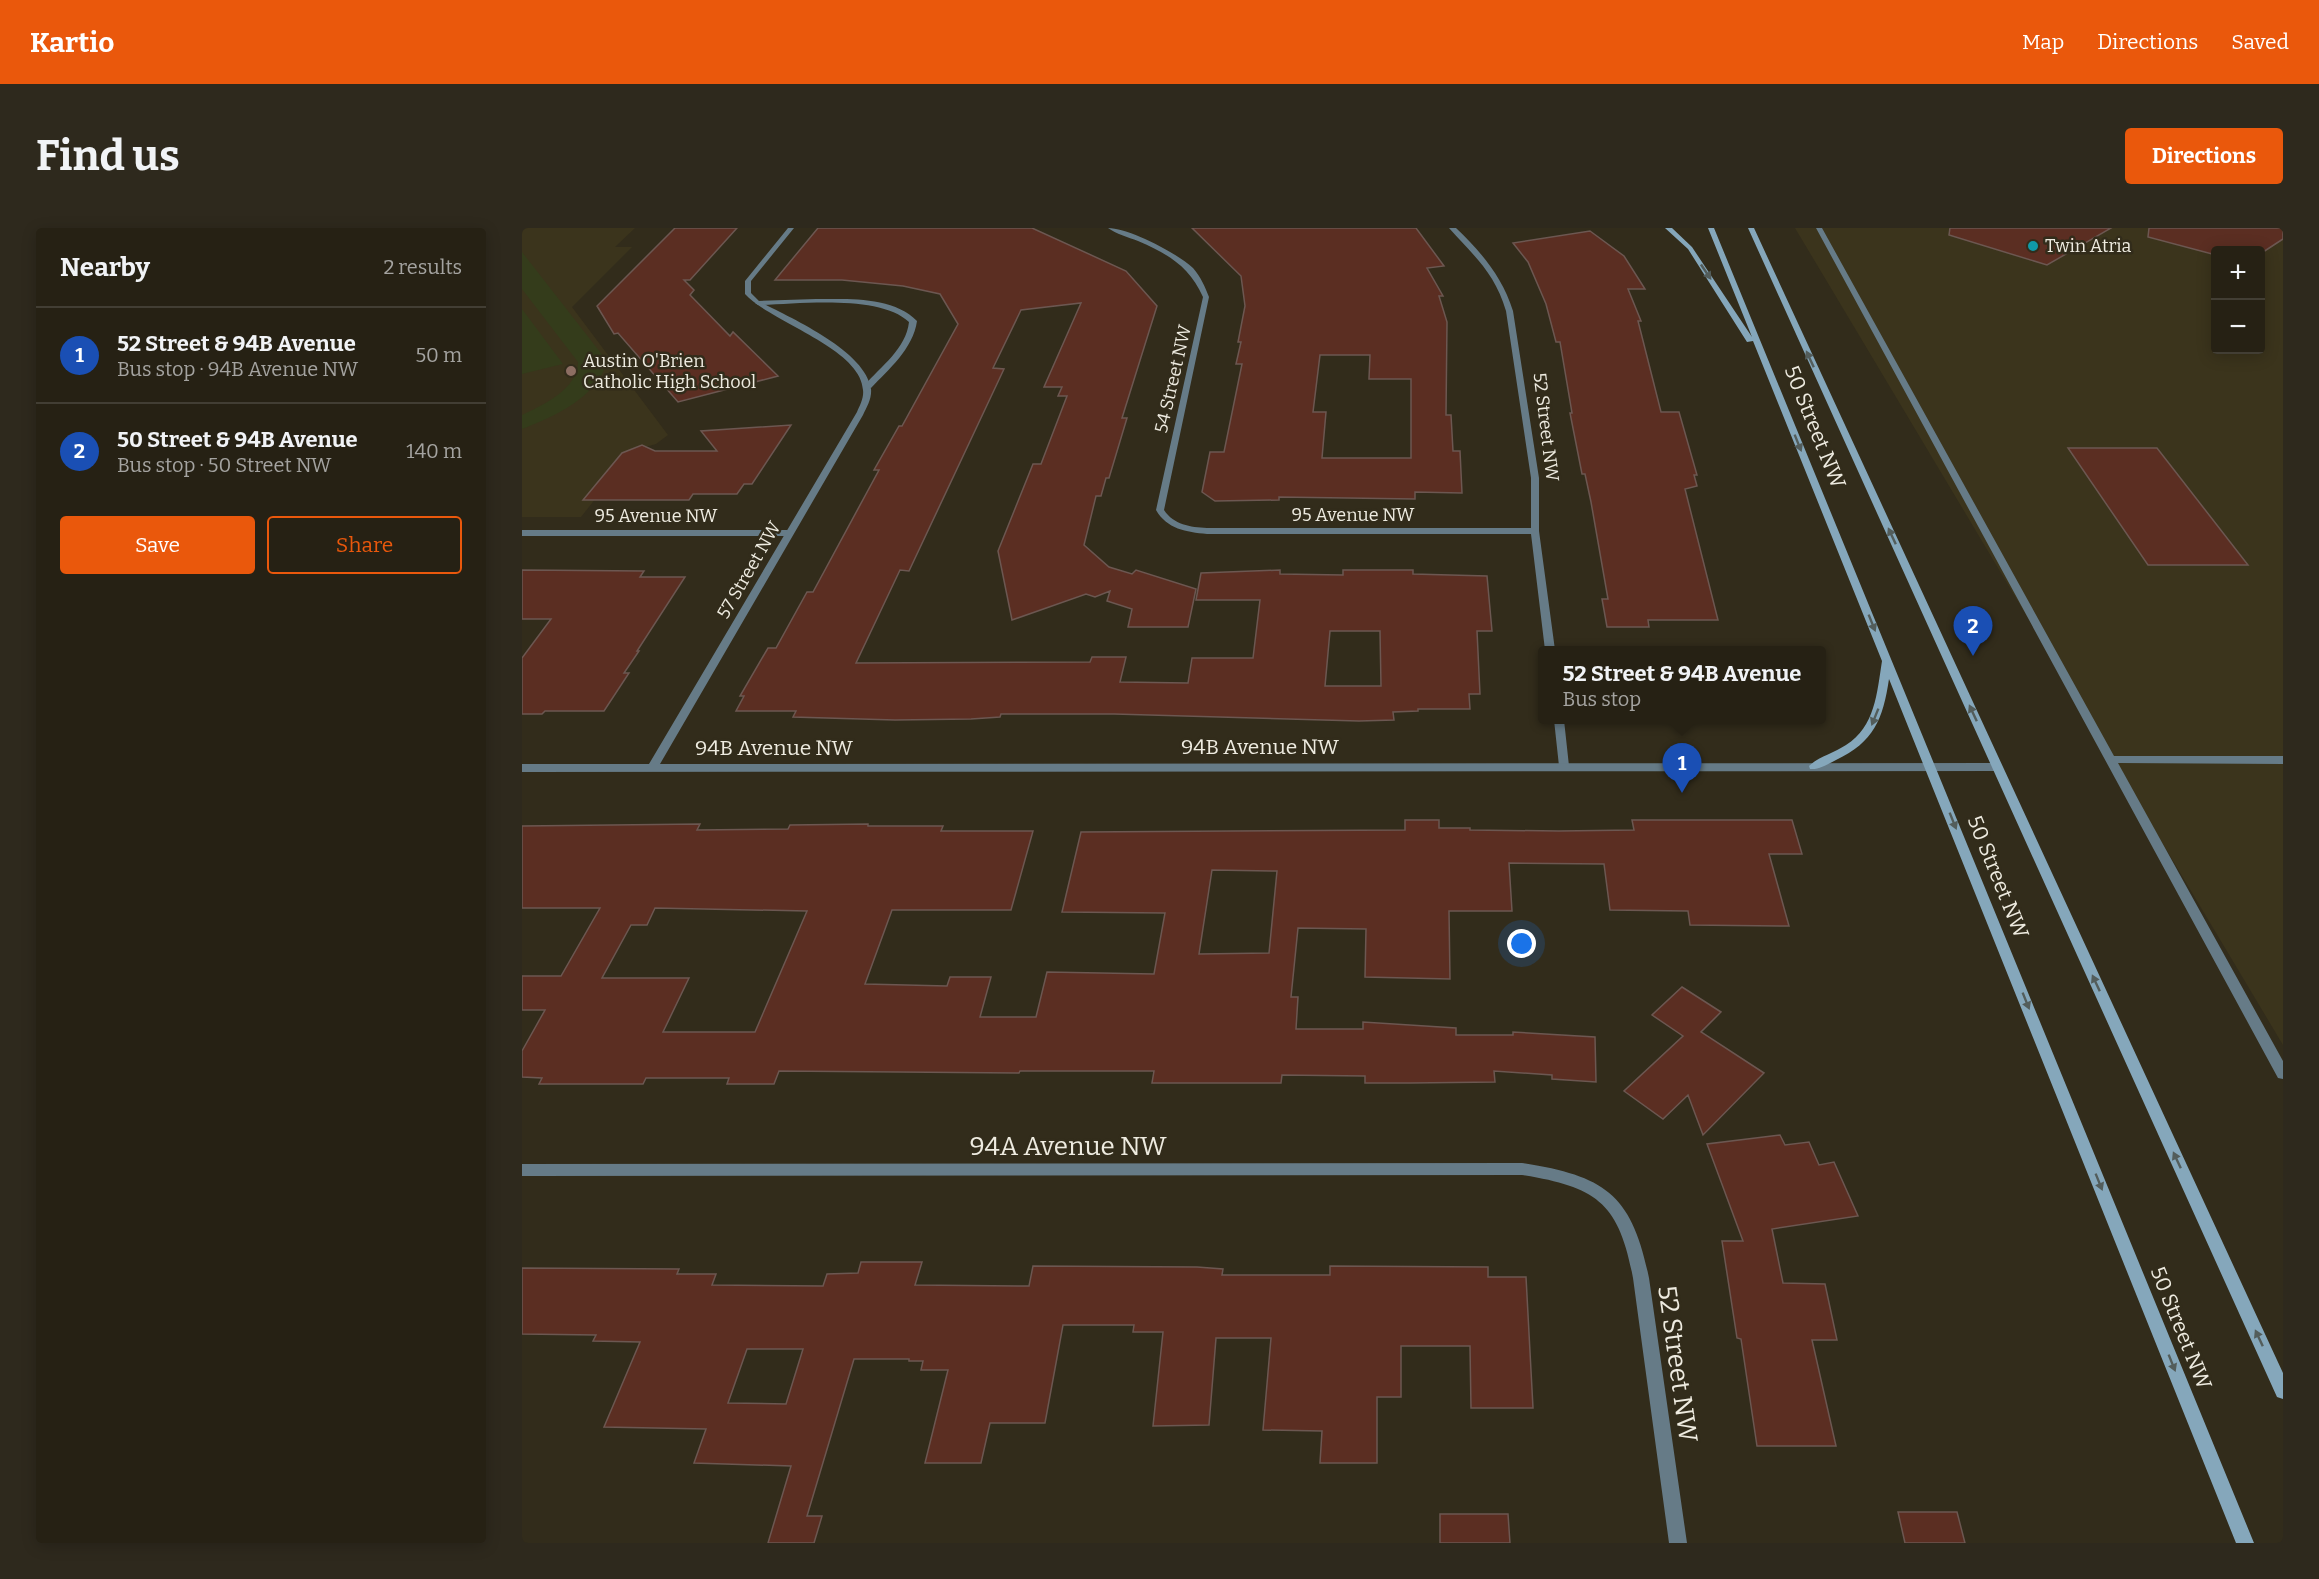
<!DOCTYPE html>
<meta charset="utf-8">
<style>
:root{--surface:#262114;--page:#2e291d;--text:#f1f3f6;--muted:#a4a3a0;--line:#423e34;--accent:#ea580c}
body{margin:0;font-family:Bitter,serif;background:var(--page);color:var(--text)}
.controls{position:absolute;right:18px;top:18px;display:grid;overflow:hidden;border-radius:6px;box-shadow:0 3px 15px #0003}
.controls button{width:54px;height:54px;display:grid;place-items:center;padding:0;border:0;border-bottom:2px solid var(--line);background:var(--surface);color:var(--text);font:30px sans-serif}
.you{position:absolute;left:1000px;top:716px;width:21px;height:21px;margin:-15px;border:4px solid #fff;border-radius:50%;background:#1a73e8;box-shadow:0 0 0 9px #1a73e833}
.badge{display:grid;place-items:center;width:39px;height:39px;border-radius:50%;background:var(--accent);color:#fff;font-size:20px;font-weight:700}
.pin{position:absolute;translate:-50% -50px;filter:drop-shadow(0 2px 3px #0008)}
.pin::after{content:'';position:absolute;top:32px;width:21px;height:18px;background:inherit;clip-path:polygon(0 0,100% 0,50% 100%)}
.popup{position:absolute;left:1016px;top:418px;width:288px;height:78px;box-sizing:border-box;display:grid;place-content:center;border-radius:6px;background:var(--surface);filter:drop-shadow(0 2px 4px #0005);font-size:20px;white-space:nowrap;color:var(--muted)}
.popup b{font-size:22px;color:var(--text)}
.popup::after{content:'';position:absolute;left:50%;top:100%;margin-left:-12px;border:12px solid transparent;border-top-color:var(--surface)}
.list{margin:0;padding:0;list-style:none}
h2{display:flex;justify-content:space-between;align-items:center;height:78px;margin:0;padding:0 24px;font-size:26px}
h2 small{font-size:20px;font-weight:400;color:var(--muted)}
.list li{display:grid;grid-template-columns:39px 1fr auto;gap:18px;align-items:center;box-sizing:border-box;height:96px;padding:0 24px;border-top:2px solid var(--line)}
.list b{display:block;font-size:22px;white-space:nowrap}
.list p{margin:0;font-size:20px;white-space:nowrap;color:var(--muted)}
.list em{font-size:20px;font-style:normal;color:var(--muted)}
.actions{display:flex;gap:12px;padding:18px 24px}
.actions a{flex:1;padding:14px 0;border:2px solid var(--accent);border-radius:6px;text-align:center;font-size:21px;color:var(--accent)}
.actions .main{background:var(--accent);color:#fff}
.map{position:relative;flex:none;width:1761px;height:1315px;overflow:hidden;border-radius:6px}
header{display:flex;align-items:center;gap:36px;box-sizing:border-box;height:84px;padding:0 30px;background:var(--accent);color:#fff}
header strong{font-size:28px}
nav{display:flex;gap:33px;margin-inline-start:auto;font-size:21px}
.intro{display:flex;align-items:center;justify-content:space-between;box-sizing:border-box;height:144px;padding:0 36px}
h1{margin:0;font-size:42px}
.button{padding:15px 27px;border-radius:6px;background:var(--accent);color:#fff;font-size:21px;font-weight:700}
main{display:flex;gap:36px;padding:0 36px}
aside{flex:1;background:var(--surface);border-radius:6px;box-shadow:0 3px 15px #0003}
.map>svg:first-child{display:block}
</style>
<header>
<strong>Kartio</strong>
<nav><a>Map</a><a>Directions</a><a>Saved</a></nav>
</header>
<div class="intro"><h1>Find us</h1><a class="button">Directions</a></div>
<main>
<aside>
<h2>Nearby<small>2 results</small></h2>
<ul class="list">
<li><span class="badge" style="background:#1a4fb4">1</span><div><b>52 Street &amp; 94B Avenue</b><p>Bus stop · 94B Avenue NW</p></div><em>50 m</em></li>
<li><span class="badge" style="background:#1a4fb4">2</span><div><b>50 Street &amp; 94B Avenue</b><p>Bus stop · 50 Street NW</p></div><em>140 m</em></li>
</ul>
<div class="actions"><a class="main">Save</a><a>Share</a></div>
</aside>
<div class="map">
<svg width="1761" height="1315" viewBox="0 0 1761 1315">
<rect width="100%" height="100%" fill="#322c1b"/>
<path fill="#3b341c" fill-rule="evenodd" d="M0,0H113L93,19H110L50,79L146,207L134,216L112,222L59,289H0Z
M1273,0H1761V817ZM1694,22H1738V122H1694Z"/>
<path fill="#343c1b" d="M0,24L85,133C77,168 32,189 0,201V187C21,177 56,161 56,134L0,61Z
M0,81L41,136L0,146Z"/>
<path fill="#5b2e22" stroke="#6c5751" stroke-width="1.5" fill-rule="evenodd" d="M153,0H215L168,52H162L172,62L168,67L208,108L211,104L256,148L156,174L96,105L92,106L75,78Z
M296,0H510L604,43L635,78L600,190H605L587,250H584L579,268H574L562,317L587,339L610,346L614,342L674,361L666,399H606L610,381L585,373L588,363L573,369L564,366L490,392L476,323L511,236H519L545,168H536L540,159H522L559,75L499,82L471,140L482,141L387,343L378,342L334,435L568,434L570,429H604L598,454L666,455L670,430H731L738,372H674L679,345L758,342V346L821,347V342H891V346L965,348L970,403H955L958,466H947L948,481H896V483L871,484L872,492L837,493L592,486H479L478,489L449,491L373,492L271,489L274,483H214L222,468H218L246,420H254L285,364H291L357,242H352L377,198H380L436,96L418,66L381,58L320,52H253ZM808,403H858L859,458H803Z
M670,0H894L922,38L905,40L921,68H917L925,94L924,187H929L931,223H938L940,265L893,264V271L757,269V272L693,273L680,264L688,224H702L720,136H714L719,114H716L723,78L719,48ZM798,127H848L847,151H889V230H800L804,184H791Z
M1428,0H1589L1525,37L1427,7Z
M1627,0H1761V11L1738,26V22H1694V27L1626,9Z
M1068,3L1102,28L1123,61H1106L1119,93H1116L1139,184H1157L1175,247H1172L1175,258L1163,261L1196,392H1126L1127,399H1085L1080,371H1086L1069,274L1063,246H1060L1048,185H1050L1038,114H1034L1024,76L1006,34L991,15Z
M269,197L230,256H222L215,266H171L167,272H61L100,225L120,217L133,223H195L179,203Z
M1546,220H1635L1726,337H1626Z
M0,342L122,343L118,349H163L115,423H117L102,445H107L82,483H23L20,486H0V430L29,391H0Z
M883,592H917V600H948V602L1037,603L1112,602L1110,592H1270L1280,626H1247L1267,698L1168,697L1166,683L1088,682L1082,636L987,635L990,683H927L928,751L843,749L844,701L776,700L769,769H776L774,801H841V794L934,800V807H991V804L1073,809L1074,854L1030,851V847L972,843L973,854L888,855H843V848L760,847L759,855H630L632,843H498L497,845L257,843L252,856H205L207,850H124L121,856H17L20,850L0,849V823L23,782H0V748H39L78,680H0V598L178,596L175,602L266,601L268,597L346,596V598H421L419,603H511L489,682H370L343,756L425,758L428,749H469L458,789H514L525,744L632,746L643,685L540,684L559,604L883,602ZM690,642L755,643L747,725L677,726ZM133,680L285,683L233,804H141L167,750H80L109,697H125Z
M1160,759L1199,784L1179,804L1242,845L1181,907L1166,867L1141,891L1102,863L1161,808L1130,787Z
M1258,907L1263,917L1287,914L1297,937L1312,934L1336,988L1250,1001L1261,1055L1303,1056L1315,1112H1290L1314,1218H1235L1219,1111L1215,1110L1200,1013H1221L1185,916Z
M339,1034H400L393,1057L507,1058L511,1038L675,1039L701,1041L700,1047H808V1038L966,1039V1049H1004L1011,1180H949L948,1118H879V1169H855V1235H798L800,1203L741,1202L749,1110H694L687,1197L631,1198L641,1104H611L612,1097H541L523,1195H468L459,1235H403L426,1142H399L401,1133H387V1131H332L285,1288H300L292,1315H246L269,1238L172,1235L184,1201L82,1199L118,1114L71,1113L74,1107L0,1106V1040L157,1041L155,1046H194L190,1057L301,1058L305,1046L336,1045ZM225,1121H281L264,1176L206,1175Z
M1376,1284H1435L1443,1315H1383Z
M918,1286H986L988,1315H918Z"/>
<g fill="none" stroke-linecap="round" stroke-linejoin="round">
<path fill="#667b87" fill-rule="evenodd" d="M586,0C607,0 655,25 671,40C679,49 683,59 687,69L642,282C652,297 668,299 685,300H1009V250L984,83C973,45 952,28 927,0H934C959,24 980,48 991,83L1017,250V303L1033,422H1023L1009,306H685C664,304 645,301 634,282L681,69C667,38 646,26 616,13C606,9 594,6 586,0Z
M1294,0H1300L1592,528H1761V536L1596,535L1761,833V851L1756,850Z
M294,71C326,71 371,68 395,93C391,121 367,141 349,160L342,158C359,138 384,121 387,94C358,66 276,76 236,77L233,75L236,73Z
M0,302H268L272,305L268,308H0Z
M1032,492H1042L1047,538L1042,542L1037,538Z
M1000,935C1083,948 1110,966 1127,1050L1165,1315H1147L1111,1050C1097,974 1074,959 1000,947L0,948V936Z"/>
<path fill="#667b87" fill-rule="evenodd" d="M266,0H272L229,53V65L238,74C269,90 344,123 349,161C350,170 345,179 341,187L138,536L1475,535L1480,539L1475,543L0,544V536H127L335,184C338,177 342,170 341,162C339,120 248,94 223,66V53Z"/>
<path fill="#85a7bb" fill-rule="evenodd" d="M1143,0H1150L1170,19L1230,109L1186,0H1192L1732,1315H1714L1367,451C1361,491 1352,514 1314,532C1306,536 1297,542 1288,541L1287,538C1296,529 1312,525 1324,517C1353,499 1355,465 1360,433L1231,113L1225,114L1166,21Z
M1226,0H1232L1761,1145V1171L1755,1169Z"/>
</g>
<defs><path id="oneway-solid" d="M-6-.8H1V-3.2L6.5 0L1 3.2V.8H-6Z" transform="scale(1.5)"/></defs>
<g fill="#535d5b">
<use href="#oneway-solid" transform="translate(1184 44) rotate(56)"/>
<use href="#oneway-solid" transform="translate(1288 131) rotate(-115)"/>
<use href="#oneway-solid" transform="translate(1276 215) rotate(68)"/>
<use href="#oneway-solid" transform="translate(1370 308) rotate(-115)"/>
<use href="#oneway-solid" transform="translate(1350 395) rotate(68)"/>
<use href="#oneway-solid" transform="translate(1451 485) rotate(-115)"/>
<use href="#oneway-solid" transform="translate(1353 489) rotate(112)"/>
<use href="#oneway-solid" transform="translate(1431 593) rotate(68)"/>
<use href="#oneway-solid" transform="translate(1574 755) rotate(-115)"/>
<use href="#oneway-solid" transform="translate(1504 773) rotate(68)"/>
<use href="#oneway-solid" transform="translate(1655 932) rotate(-115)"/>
<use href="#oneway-solid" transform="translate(1577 954) rotate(68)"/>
<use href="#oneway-solid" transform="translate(1737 1110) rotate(-115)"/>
<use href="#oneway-solid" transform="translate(1650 1135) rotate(68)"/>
</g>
<circle fill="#0f9aa8" stroke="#322c1b" stroke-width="2" cx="1511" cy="18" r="6"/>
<circle fill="#8d6e63" stroke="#322c1b" stroke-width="2" cx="49" cy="143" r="6"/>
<g text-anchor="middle" stroke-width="5" stroke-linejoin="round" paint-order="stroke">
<g font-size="18" fill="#eeebe0" stroke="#322c1b" text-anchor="start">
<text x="1523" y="24">Twin Atria</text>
<text x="61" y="139">Austin O'Brien<tspan x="61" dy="21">Catholic High School</tspan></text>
</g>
<g font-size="18" fill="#eeebe0" stroke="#322c1b">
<text transform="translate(651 151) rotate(-77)" y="6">54 Street NW</text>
<text transform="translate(1024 199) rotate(83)" y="6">52 Street NW</text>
<text x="831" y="293">95 Avenue NW</text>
<text x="134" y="294">95 Avenue NW</text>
<text transform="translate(227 342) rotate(-60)" y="6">57 Street NW</text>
</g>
<g font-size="21" fill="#eeebe0" stroke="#322c1b">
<text transform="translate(1293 199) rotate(68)" y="7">50 Street NW</text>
<text x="738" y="526">94B Avenue NW</text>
<text x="252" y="527">94B Avenue NW</text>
<text transform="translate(1476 649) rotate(68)" y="7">50 Street NW</text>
<text transform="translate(1659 1100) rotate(68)" y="7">50 Street NW</text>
</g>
<g font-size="26" fill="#eeebe0" stroke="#322c1b">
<text x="546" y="927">94A Avenue NW</text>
<text transform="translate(1156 1136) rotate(82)" y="9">52 Street NW</text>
</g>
</g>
</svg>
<div class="controls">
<button>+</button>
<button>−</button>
</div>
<div class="you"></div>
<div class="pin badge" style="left:1160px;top:565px;background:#1a4fb4">1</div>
<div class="popup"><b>52 Street &amp; 94B Avenue</b>Bus stop</div>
<div class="pin badge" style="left:1451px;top:428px;background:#1a4fb4">2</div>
</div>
</main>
